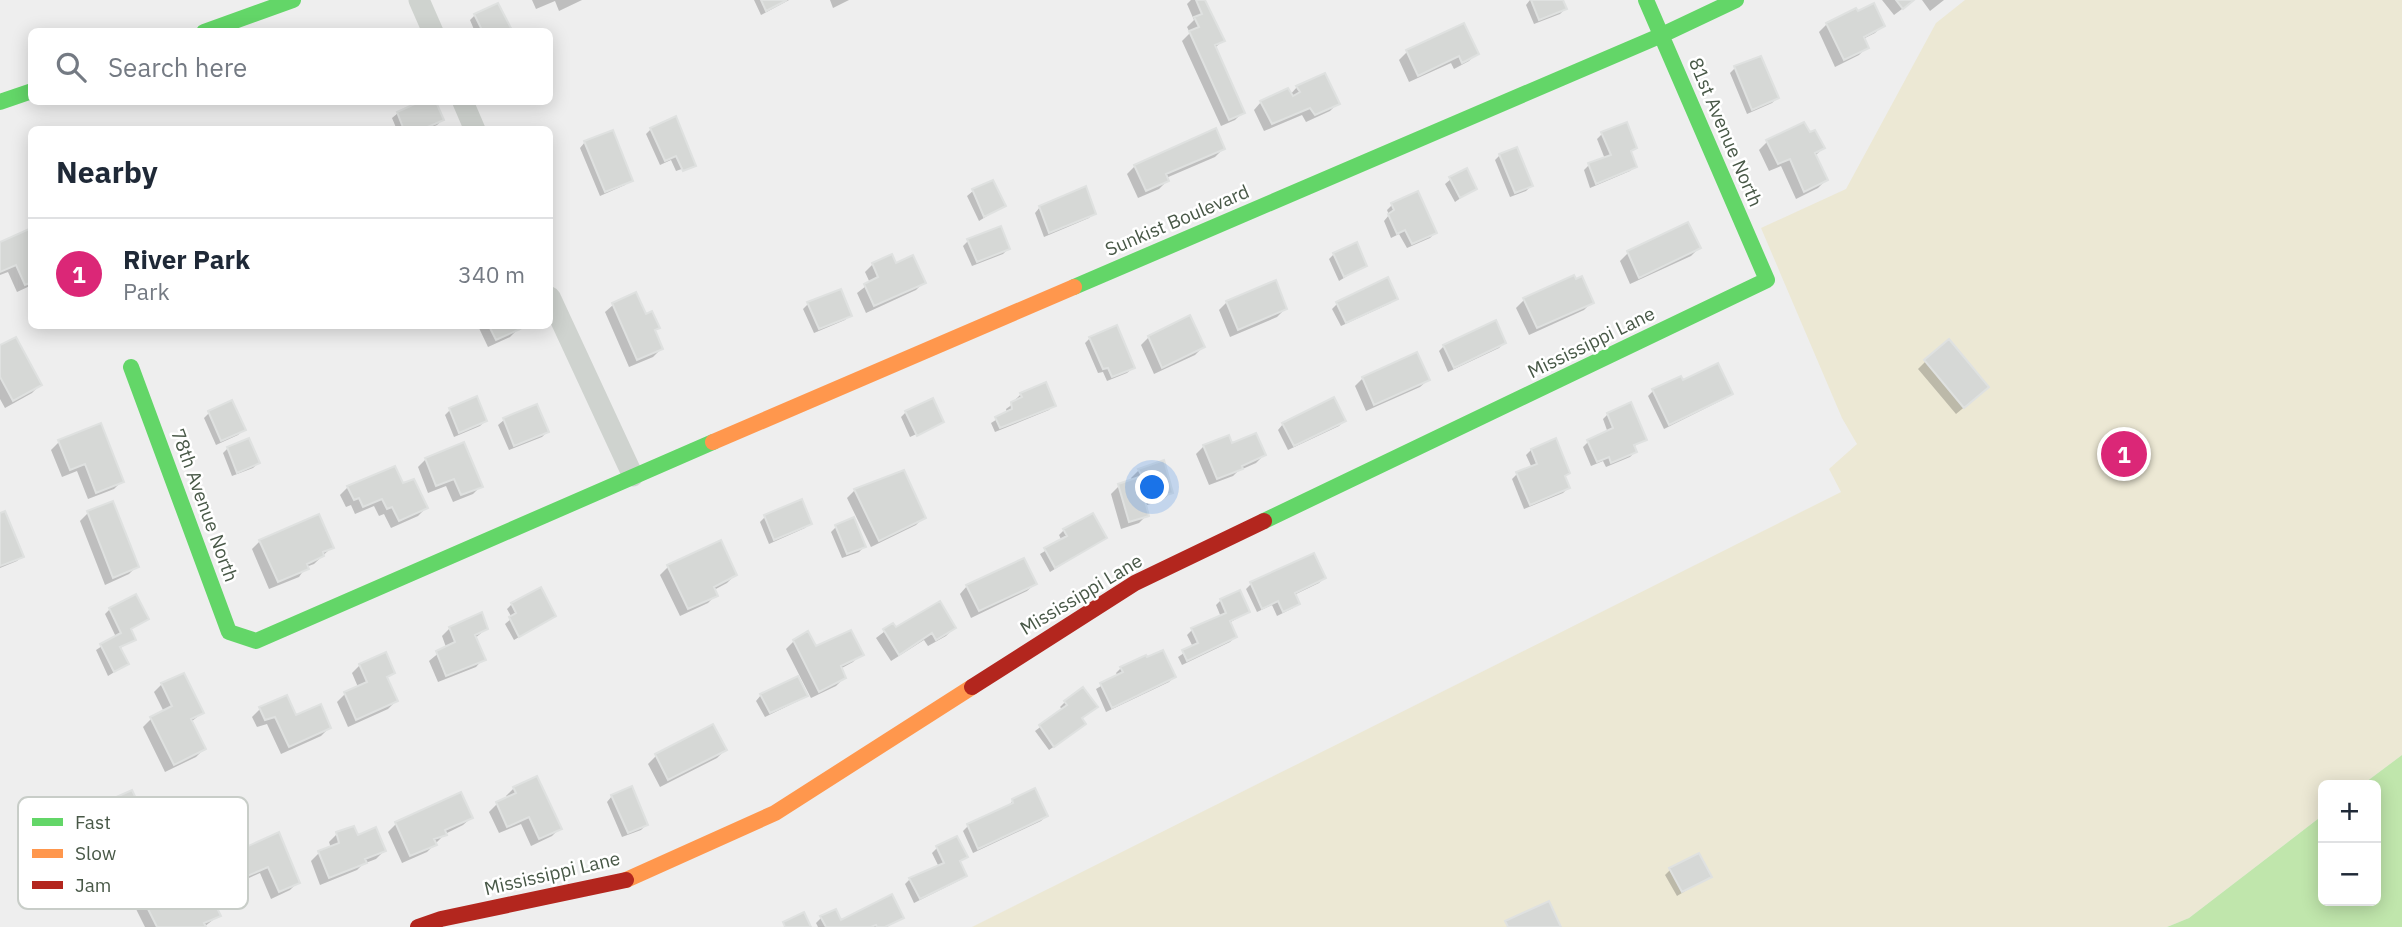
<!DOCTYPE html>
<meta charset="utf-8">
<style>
:root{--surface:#fff;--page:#f2f2f3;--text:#1f2937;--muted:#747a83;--line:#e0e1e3;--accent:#db2777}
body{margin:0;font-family:"IBM Plex Sans",sans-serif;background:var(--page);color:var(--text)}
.controls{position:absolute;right:21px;bottom:21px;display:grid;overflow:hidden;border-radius:10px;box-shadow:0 4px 18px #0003}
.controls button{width:63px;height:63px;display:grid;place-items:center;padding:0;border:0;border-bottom:2px solid var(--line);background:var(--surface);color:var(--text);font:35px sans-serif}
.you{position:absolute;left:1153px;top:488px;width:24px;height:24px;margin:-18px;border:5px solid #fff;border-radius:50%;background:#1a73e8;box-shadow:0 0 0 10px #1a73e833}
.badge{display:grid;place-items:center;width:46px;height:46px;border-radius:50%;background:var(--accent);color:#fff;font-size:23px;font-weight:700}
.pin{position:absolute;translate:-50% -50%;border:4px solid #fff;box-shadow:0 2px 7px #0006}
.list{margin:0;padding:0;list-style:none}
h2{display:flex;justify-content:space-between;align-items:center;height:91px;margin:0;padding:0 28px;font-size:30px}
h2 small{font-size:23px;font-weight:400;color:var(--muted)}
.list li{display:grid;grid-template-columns:46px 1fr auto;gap:21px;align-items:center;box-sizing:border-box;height:112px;padding:0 28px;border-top:2px solid var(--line)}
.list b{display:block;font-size:26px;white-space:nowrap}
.list p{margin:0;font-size:23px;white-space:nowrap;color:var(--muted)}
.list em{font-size:23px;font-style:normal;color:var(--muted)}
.icon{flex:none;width:38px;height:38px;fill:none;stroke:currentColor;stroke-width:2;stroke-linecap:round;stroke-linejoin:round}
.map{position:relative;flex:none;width:2402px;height:927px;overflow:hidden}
.search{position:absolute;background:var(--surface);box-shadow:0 4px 18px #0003;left:28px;top:28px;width:525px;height:77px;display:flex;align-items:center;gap:18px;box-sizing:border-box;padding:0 24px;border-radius:10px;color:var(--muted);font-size:26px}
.panel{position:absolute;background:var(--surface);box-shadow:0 4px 18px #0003;left:28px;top:126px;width:525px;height:203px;border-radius:10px}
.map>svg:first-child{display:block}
</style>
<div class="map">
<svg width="2402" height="927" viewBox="0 0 2402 927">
<rect width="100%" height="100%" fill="#eee"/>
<path fill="#ece8d4" d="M1965,0H2402V755L2362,785H2323V815L2189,918L2167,927H972L1841,492L1829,469L1857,444L1842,418L1761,228L1846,189L1936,23Z"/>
<path fill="#c0e6ac" d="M2402,755V927H2167L2189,918L2323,815V901H2376V785H2362Z"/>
<path fill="#0003" d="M532,0H582L559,11L555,1L536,9Z
M754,0H789L761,15Z
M830,0H849L833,8Z
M1191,0H1203L1223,40L1214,49L1243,112L1235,120L1221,126L1182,41L1190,33L1187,27L1194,20L1187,4Z
M1530,0H1561L1565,9L1560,14L1534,24L1526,5Z
M1882,0H1914L1894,15Z
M1922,0H1944L1930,11Z
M475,15L511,32H475L470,20Z
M1827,24L1883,25L1875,33L1863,39L1867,47L1859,55L1835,67L1819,32Z
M1407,52L1477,53L1469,61L1454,69L1451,63L1409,82L1399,60Z
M1735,68L1777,98L1772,103L1747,114L1730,73Z
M1297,87L1338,103L1330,111L1306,122L1302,115L1264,131L1254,110L1261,102L1290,95Z
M424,102H434L442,120L437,125L425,130H397L392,118L398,113Z
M1803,124L1823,148L1815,156L1826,180L1818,188L1796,199L1781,166L1769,171L1759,150L1767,142Z
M1626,125L1635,148L1630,153L1635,166L1630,171L1590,188L1584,170L1589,165L1605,159L1597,139L1602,134Z
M651,129L694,165L690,169V166L676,171L671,160L660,165L646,134Z
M585,142L631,180L625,185L600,196L580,148Z
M1223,149L1215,157L1166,178L1167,181L1159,189L1138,198L1127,174L1135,166Z
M1500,155L1531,186L1526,191L1510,197L1495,160Z
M1451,179L1475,188L1455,202L1445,184Z
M992,182L1003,206L979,221L967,196L973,191Z
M1392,205L1435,233L1430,238L1407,248L1399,234L1391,238L1384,221L1389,215L1387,210Z
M1040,207L1094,213L1089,218L1044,237L1035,213Z
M32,239V285L17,292L8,272L0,275V244Z
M968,241L1008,249L1003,254L972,266L963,246Z
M1699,248L1691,256L1630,284L1620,261L1628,253Z
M1334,254L1365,265L1339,281L1329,259Z
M873,264L895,265L924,282L916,290L866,313L857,293L870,283L865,272Z
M635,294L645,317L658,328L653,332L661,349L653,357L629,367L605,312L613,305Z
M1396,298L1391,303L1341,326L1332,309L1337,304Z
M1524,300L1592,302L1584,310L1529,335L1516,308Z
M1227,302L1285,309L1277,317L1230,337L1219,310Z
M808,304L850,315L845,320L814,333L803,309Z
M478,326H516L518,329L510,337L488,347Z
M1149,337L1203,347L1195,355L1154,374L1141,345Z
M1090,338L1133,368L1127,373L1107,381L1103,372L1098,373L1085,343Z
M1504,343L1499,348L1448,372L1439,351L1444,346Z
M0,347L40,385L32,393L5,408L0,399Z
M1926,361L1979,395L1956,414L1918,369Z
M1363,378L1428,380L1420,387L1366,411L1355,386Z
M1682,383L1731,393L1726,398L1664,429L1648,396L1653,391Z
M1021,394L1054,405L1049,410L995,432L991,423L1007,413L1006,409L1017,401L1016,399Z
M537,406L547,432L542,437L509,450L498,425L504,420Z
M450,410L485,421L480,426L454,437L445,415Z
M906,412L942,422L910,437L901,417Z
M209,413L243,430L238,435L216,445L204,418Z
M1608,414L1645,439L1633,447L1635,452L1630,457L1606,467L1603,461L1591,466L1583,447L1588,442L1608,433L1603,419Z
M1344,421L1339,426L1288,450L1278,430L1283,424Z
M1555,441L1568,473L1564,477L1568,488L1563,493L1524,509L1512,479L1517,474L1532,468L1526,455L1531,450Z
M59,442L122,481L114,489L88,499L77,471L62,477L51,450Z
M1231,445L1264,455L1256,463L1238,471L1233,476L1209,485L1196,454L1204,446Z
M228,448L258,463L253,468L232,476L223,453Z
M426,459L481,486L473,494L453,502L446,486L428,493L418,467Z
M1139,470L1171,492L1163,500L1144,506L1147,515L1139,523L1121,529L1111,494L1119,486L1133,481L1131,478Z
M402,486L426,508L418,516L391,528L384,514L379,516L374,506L355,514L351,505L346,507L340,495L348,487Z
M855,490L924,517L916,525L871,547L847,498Z
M88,513L137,566L129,574L105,585L80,521Z
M0,514L22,556L17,561L0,568Z
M765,517L810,523L805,528L769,544L760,522Z
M836,527L864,547L859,552L842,558L831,532Z
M1064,530L1105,538L1050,572L1040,554L1062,541L1059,535Z
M260,541L332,547L314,564L306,567L299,577L269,589L252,549Z
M1313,556L1324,578L1319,583L1294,595L1298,603L1293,608L1277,616L1272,605L1257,612L1246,589L1251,584Z
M668,567L735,575L727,583L714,590L716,595L708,603L680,616L660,575Z
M1035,584L1027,591L971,618L960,594L967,586Z
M1221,600L1248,612L1229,623L1235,637L1230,642L1182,665L1178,657L1193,647L1187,635L1192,630L1221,617L1216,605Z
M512,604L554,616L514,640L505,624L512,618L507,609Z
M110,609L147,619L130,630L134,639L119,649L127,664L108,676L96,650L116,637L105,614Z
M893,625L896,629L954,628L946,636L928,646L924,640L891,661L876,638Z
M450,628L486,629L474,639L483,659L476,667L438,682L429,661L446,647L442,636Z
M794,641L815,649L861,654L853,662L840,669L844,678L836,686L811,698L786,649Z
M360,665L393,673L386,679L396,701L388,709L348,727L337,702L345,694L358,687L352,673Z
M1121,668L1174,677L1169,682L1106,712L1096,689L1118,676L1116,673Z
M162,684L202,713L191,722L204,749L196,757L165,772L143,727L151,719L164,712L154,692Z
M761,695H805L800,700L765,717L756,701Z
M1065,702L1080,719L1079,729L1049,750L1035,731L1063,710L1060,707Z
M260,709L295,717L329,728L321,736L281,754L267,724L257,727L252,717Z
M725,750L717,758L660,787L648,764L656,756Z
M514,788L560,828L552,836L531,846L521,824L499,833L489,812L497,804L507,799L506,796Z
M131,793L146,824L141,829L106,846L92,813L97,808Z
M612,796L646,825L641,830L622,837L607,802Z
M1013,800L1046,816L1041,821L973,853L963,831L968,826L1008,807Z
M471,818L463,825L445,834L427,852L402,863L388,832L396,824Z
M337,834L357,837L384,851L376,859L363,864L357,870L320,885L311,861L319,853L331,848L329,842Z
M937,848L966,857L959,863L965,875L960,880L914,903L905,884L910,879L939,867L932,853Z
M243,851L298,882L290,890L271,899L260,873L221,891L209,862L217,854Z
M1670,870L1710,876L1677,896L1665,875Z
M143,899L219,915L204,927H145L135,907Z
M902,917L887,927H818L816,923L821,918L840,922Z"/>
<path fill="#d6d8d6" stroke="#dfe1e0" stroke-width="2" d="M761,0H787L766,11Z
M1196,0H1205L1225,41L1215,45L1245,113L1229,120L1189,31L1199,27L1194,17L1202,14Z
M1531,0H1563L1567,9L1539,20Z
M1896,0H1914L1903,9Z
M498,3L513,32H483L474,14Z
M1874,3L1885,26L1864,37L1869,48L1844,60L1826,23L1856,8L1858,11Z
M1464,23L1479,54L1462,63L1459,56L1418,76L1406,50Z
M1761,56L1779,98L1752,110L1734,66Z
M1325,73L1340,104L1315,115L1310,108L1272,124L1260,101L1288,88L1293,96L1300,92L1296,86Z
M419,102H436L444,120L421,130H404L397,112Z
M676,116L696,166L683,171L676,156L665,161L650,128Z
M1627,122L1637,148L1631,151L1637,167L1596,184L1588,163L1611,155L1601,132Z
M1804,122L1810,132L1815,130L1825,148L1815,153L1828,180L1804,192L1790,159L1778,164L1766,140Z
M1216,128L1225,149L1166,174L1169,181L1146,191L1134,165Z
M613,130L633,181L605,192L584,141Z
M1517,147L1533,186L1515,193L1499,154Z
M1467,168L1477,189L1460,198L1449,177Z
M993,180L1006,206L984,217L972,189Z
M1086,186L1096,214L1049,233L1039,206Z
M1418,191L1437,233L1412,244L1405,230L1397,234L1388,214L1394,210L1391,203Z
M1688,222L1701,248L1639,278L1627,251Z
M1001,226L1010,249L977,262L967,239Z
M29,229L32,234V282L25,285L16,265L0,272V242Z
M1357,242L1367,266L1344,277L1333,253Z
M892,254L896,263L913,255L926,283L874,306L864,284L878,277L872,263Z
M1574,275L1576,279L1582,276L1594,303L1537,328L1523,298Z
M1388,277L1398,299L1346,323L1336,302Z
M1276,280L1287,309L1238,330L1226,301Z
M841,289L852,316L819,329L807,302Z
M636,292L646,314L652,311L660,328L655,330L663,349L637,360L612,303Z
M1190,315L1205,347L1162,368L1148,336Z
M1496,320L1506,343L1454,368L1443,345Z
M1117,325L1135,368L1112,377L1108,368L1103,369L1089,337Z
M489,326H518L520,329L496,340Z
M16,337L42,385L13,401L0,377V345Z
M1949,339L1989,387L1964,408L1924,360Z
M1417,352L1430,380L1374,405L1362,377Z
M1718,363L1733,394L1669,425L1652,389L1681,376L1683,380Z
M1046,382L1056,406L1000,428L995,417L1012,409L1011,402L1022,397L1020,393Z
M477,396L487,421L459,433L449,408Z
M1334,397L1346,421L1294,446L1282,423Z
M933,398L944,422L917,436L905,411Z
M232,400L246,430L221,441L208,411Z
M1631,402L1647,440L1634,445L1637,452L1611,463L1609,457L1597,462L1587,440L1613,428L1607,413Z
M537,404L549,432L514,446L503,418Z
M101,423L124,482L96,493L85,464L70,470L58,440Z
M1256,433L1266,455L1242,466L1243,469L1217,479L1203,445L1229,435L1232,443Z
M249,438L260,463L237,473L227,447Z
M1556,438L1570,473L1565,476L1570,488L1530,505L1516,472L1537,464L1531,449Z
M464,442L483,487L461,495L454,479L436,486L425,458Z
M1164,460L1173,493L1145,501L1149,516L1129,522L1118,484L1142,476L1138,469Z
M395,466L403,483L414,479L428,508L399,521L392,507L387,509L382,499L363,507L359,498L354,500L347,486Z
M904,470L926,518L879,541L854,489Z
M802,499L812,524L774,540L764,515Z
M113,501L139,567L113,578L87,511Z
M5,511L24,557L0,566V513Z
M1093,513L1107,538L1055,568L1044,548L1067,536L1063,529Z
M319,514L334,548L323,552L324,556L307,564L309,569L278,582L259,540Z
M854,517L866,547L847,554L835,525Z
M721,540L737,575L714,587L718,596L688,609L667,565Z
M1314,553L1326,578L1295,593L1300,604L1283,612L1278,601L1262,609L1250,582Z
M1024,558L1037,584L979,611L966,585Z
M541,587L556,616L519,637L509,617L516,613L511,603Z
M1240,590L1250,612L1230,621L1237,637L1187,661L1182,650L1198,643L1191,628L1226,613L1220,599Z
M136,594L149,619L131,629L136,640L120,647L129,664L114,672L100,644L121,633L109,608Z
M940,601L956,628L936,640L932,633L899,655L883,629L893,623L896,627Z
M482,612L488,629L475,635L486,660L446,676L436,651L455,642L449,627Z
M851,630L864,655L841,666L846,678L819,692L793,640L808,631L816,646Z
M1163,650L1176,677L1112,708L1100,683L1123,672L1120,667L1146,655L1147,657Z
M386,652L395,673L387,677L398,701L356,720L344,692L367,682L359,664Z
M184,673L204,713L191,719L206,749L174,765L150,717L172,706L161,683Z
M798,676L808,696L770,713L760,694Z
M1083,687L1098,707L1082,718L1086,724L1054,747L1039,725L1067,705L1064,701Z
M287,695L296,715L321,704L331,728L289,747L275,717L265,720L259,707Z
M713,724L727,750L668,780L655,754Z
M537,776L562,829L539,839L529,817L507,827L496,802L516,793L513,787Z
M632,786L648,825L628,833L611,795Z
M1035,788L1048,816L978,849L967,824L1013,803L1012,799Z
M132,790L148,824L111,842L96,806Z
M461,792L473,818L445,830L447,835L434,839L437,845L410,856L395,822Z
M354,826L358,835L376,827L386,851L365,859L367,863L329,878L318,851L339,843L336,832Z
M279,832L300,883L279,892L268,867L229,884L216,853L241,842L244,848Z
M957,836L968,857L960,861L967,876L920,899L909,878L944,863L936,846Z
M1699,853L1712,877L1682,892L1669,868Z
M184,879L195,899L209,892L221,916L204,923L206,927H157L142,897Z
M892,894L904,918L885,927H877L876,925L871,927H826L820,916L836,909L841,920Z
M1549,901L1561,927H1508L1505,921Z
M804,912L811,927H785L783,922Z"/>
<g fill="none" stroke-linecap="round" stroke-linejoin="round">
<path stroke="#cfd3cf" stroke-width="21" d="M419,0L433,32
M463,102L475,130
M550,297L633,476"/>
<path stroke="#63d668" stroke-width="16" d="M204,32L293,0
M0,102L32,91
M1074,287L1662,35L1736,0
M131,367L229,632L256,641L713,442
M1264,521L1767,280L1646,0"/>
<path stroke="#ff974d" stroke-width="16" d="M713,442L1074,287
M626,880L775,813L972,687"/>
<path stroke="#b3261e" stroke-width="16" d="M972,687L1135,583L1264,521
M418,927L441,919L626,880"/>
</g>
<g text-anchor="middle" stroke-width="5" stroke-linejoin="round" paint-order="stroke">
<g font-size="19" fill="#485847" stroke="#fff">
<text transform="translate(1726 132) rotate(67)" y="7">81st Avenue North</text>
<text transform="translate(1177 220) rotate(-23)" y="7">Sunkist Boulevard</text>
<text transform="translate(1591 342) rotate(-26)" y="7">Mississippi Lane</text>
<text transform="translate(205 505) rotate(70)" y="7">78th Avenue North</text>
<text transform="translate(1081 594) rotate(-31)" y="7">Mississippi Lane</text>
<text transform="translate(552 873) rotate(-13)" y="7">Mississippi Lane</text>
</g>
</g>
<rect x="18" y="797" width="230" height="112" rx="10" fill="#fff" stroke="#c8cdc8" stroke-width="2"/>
<rect x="32" y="818" width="31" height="8" fill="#63d668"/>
<rect x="32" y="849" width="31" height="9" fill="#ff974d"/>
<rect x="32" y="881" width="31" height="8" fill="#b3261e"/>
<g font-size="19" fill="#485847">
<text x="75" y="829">Fast</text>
<text x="75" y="860">Slow</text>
<text x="75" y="892">Jam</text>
</g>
</svg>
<div class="controls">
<button>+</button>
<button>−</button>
</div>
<div class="you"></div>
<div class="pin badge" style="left:2124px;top:454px">1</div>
<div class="search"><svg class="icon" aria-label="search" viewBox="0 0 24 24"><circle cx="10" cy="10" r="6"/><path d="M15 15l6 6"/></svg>Search here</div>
<section class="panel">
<h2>Nearby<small></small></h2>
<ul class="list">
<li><span class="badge">1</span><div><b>River Park</b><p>Park</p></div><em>340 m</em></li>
</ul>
</section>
</div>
